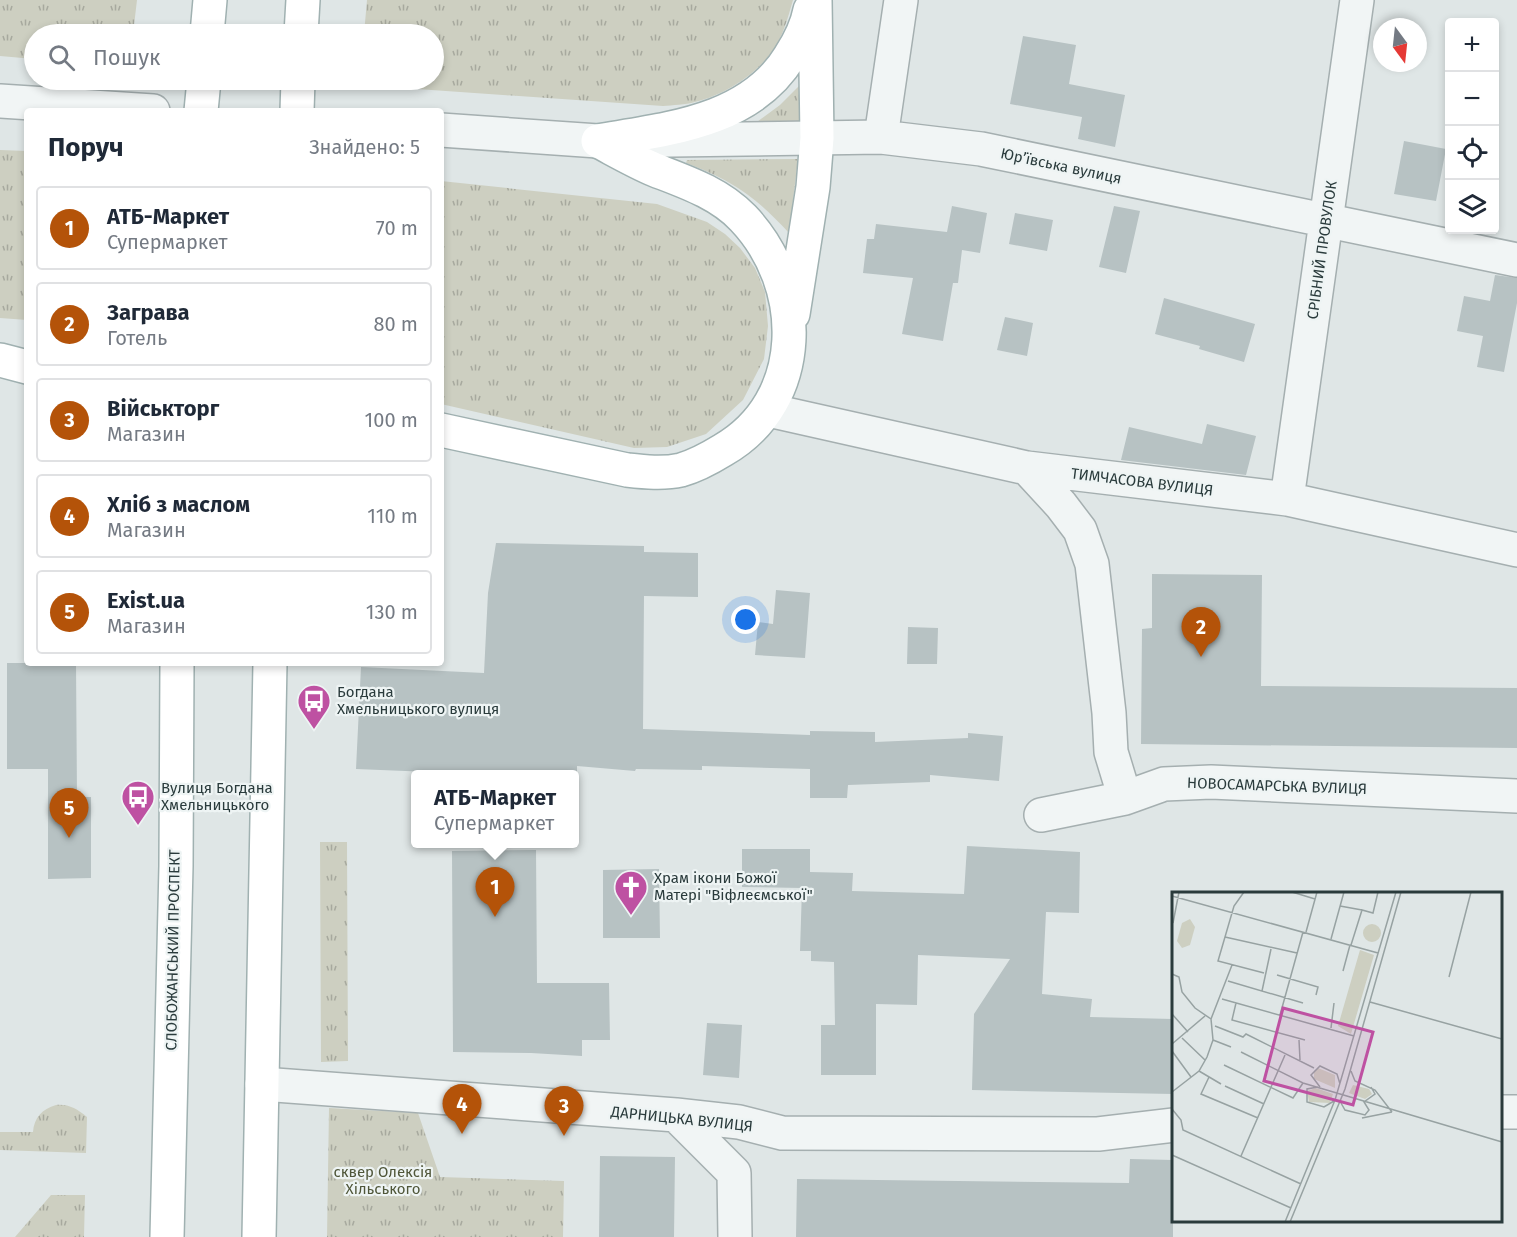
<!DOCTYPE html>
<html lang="uk">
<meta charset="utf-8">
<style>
:root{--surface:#fff;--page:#f6f6f7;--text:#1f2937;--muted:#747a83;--line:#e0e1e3;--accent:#b45309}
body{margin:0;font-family:"Fira Sans",sans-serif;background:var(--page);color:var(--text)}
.controls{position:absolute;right:18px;top:18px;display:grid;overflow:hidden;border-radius:6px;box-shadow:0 3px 9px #0003}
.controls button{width:54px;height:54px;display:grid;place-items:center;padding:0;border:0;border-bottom:2px solid var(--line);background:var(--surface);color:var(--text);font:30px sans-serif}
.compass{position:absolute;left:1373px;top:18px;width:54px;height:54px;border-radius:50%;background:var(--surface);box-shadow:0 3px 9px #0003;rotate:165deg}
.you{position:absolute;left:746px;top:620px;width:21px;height:21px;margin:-15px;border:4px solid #fff;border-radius:50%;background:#1a73e8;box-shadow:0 0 0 9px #1a73e833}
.badge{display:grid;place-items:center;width:39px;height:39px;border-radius:50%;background:var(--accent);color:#fff;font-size:20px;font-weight:700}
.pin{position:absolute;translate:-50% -50px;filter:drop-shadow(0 2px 3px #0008)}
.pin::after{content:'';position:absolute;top:32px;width:21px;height:18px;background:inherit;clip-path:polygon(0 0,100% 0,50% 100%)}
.popup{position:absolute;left:411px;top:770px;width:168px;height:78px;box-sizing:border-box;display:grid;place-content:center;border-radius:6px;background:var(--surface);filter:drop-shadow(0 2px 4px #0005);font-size:20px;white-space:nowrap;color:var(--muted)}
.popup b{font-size:22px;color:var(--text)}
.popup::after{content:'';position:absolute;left:50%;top:100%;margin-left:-12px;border:12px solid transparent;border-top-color:var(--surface)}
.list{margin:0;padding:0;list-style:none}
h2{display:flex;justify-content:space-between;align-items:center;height:78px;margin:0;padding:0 24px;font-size:26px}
h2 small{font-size:20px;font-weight:400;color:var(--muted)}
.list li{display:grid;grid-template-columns:39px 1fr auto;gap:18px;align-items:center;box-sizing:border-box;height:84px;margin:0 12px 12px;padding:0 12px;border:2px solid var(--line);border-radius:6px}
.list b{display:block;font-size:22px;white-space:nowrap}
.list p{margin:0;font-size:20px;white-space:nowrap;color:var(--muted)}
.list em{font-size:20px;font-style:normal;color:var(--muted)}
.icon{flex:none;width:33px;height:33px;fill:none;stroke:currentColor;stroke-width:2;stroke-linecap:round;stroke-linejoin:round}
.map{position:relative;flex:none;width:1517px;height:1237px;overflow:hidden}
.search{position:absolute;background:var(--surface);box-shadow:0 3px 9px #0003;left:24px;top:24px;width:420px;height:66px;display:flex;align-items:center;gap:15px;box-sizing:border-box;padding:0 21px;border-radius:33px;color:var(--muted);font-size:22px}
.panel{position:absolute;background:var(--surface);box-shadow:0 3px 9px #0003;left:24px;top:108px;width:420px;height:558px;border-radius:6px}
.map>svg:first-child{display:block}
</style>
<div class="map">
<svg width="1517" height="1237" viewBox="0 0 1517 1237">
<defs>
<pattern id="grass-tufts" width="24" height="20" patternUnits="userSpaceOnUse" patternTransform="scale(1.5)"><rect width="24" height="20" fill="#cdcfc1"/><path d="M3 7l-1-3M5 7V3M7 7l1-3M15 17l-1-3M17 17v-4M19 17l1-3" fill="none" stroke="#a7a99e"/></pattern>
</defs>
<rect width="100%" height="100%" fill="#dfe6e6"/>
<path fill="url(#grass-tufts)" d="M0,0H137L133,34H34V59L0,56Z
M367,0H793C788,17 783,37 772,52C754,76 724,95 695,102C685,105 673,105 663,106L360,85L361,80H434V34H364Z
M801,84L800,127H750L780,105Z
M0,150L27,151V320L0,318Z
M798,159L789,233C756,197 732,180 686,163L687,160Z
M441,181L657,204L707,222L725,234L740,248L755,268L765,292L768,326L764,359L743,400L706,434L667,447L634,448L441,404Z
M320,842H347L348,1061L321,1062Z
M56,1105C69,1104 77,1109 87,1117L86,1153L0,1150V1132H33C34,1118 42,1109 56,1105Z
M329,1108L418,1113L440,1177L564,1181L563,1237H327Z
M51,1195H85L84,1237H15Z"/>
<path fill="#b7c2c3" d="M1023,36L1076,45L1069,84L1125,95L1115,147L1078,139L1082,117L1010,104Z
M1404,141L1446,149L1436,201L1394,194Z
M952,206L987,213L980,253L962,250L958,283H953L943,341L902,334L913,278L863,273L867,239H874L876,224L947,232Z
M1114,206L1140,211L1126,273L1099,267Z
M1015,213L1053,220L1047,251L1009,244Z
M1495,275L1517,278V303L1504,372L1477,367L1483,336L1457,331L1464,296L1490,301Z
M1164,298L1255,324L1244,362L1199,349L1200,346L1155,334Z
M1005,317L1033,323L1027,356L997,350Z
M1207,424L1256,436L1246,475L1121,460L1129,427L1202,444Z
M496,543L644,546V552L698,553V597L644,596L643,729L810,735V731L875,732V742L968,738V733L1003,736L999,781L930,775V782L848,785L847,798H810V769L702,766V770L636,769L635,771L577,766V774H479L356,769L361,667L484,673L488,593Z
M1152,574L1262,575L1261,686L1517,688V748L1141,744L1142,629L1152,628Z
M776,590L810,593L805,658L755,655L758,622L773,624Z
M908,627L938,628L937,664H907Z
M7,663H76L77,797H91V878L48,879V769H7Z
M967,846L1080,852L1079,913L1046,912L1042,994L1092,999L1090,1017L1173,1019V1094L972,1090L974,1014L1010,959L918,955L917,1005L876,1004V1075H821V1025H835L834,962L811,961V951H800L802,888L742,887V849H810V872L853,873L852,891L964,894Z
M536,850L537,983H609L610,1040H582V1056L531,1053L453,1052L452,851Z
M659,869L660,938H603V870Z
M707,1023L742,1025L739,1078L703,1075Z
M600,1156L675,1157L674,1237H599Z
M1130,1159L1173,1160V1237H796L797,1179L1129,1183Z"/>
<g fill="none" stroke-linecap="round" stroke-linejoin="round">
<defs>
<path id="minor" d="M0,101L153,111
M441,130L598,141L881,137L981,149L1517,260
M881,137L901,0
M768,410L1027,468L1287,499L1517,550
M1027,468L1061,505L1080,530L1092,564L1109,713L1111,752L1125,798
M1287,499L1357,0
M1041,815L1125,798L1164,784L1211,782L1517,796
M262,1084L676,1115L739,1122L782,1133L1098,1134L1174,1125
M1500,1112H1517
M676,1115L734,1173L735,1237"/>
<path id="major" d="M207,34L210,0
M301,34L303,0
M201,111L204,80
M297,111L298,80
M598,141C667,129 750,122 790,56C799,42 807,26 810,10
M793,314L813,187L817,138L815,0
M0,360L27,367
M441,430L627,470C645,472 663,474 681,470C695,466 710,458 723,450C808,401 807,285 743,218C719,193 686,182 655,170C636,162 617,151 598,141
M167,1237L176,866L177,663
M259,1237L270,663"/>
</defs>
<use href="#minor" stroke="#a5afb0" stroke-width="36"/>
<use href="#major" stroke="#a0b1b1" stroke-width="36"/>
<use href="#minor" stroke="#f1f5f5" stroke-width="33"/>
<use href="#major" stroke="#fff" stroke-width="33"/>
</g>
<defs>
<symbol id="bus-pin" viewBox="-11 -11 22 30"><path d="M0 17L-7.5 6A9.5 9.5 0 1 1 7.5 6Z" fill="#be51a2" stroke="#eef4f4"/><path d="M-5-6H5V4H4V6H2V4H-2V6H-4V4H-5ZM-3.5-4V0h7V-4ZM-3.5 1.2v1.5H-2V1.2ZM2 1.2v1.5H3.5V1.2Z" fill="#fff"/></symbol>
<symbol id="church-pin" viewBox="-11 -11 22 30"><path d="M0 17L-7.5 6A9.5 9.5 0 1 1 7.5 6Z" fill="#be51a2" stroke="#eef4f4"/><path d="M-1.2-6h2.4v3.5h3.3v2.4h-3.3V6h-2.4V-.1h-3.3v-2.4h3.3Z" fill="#fff"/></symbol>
</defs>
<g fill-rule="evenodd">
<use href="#bus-pin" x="295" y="682" width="38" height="52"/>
<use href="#bus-pin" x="119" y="778" width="38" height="52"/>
<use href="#church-pin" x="612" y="868" width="38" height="52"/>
</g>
<g text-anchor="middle" stroke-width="4.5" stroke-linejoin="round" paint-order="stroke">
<g font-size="15" fill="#2a3b3c" stroke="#eef4f4">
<text transform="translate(1061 166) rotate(12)" y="5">Юрʼївська вулиця</text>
<text transform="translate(1322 250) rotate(-82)" y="5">СРІБНИЙ ПРОВУЛОК</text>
<text transform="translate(1142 482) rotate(7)" y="5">ТИМЧАСОВА ВУЛИЦЯ</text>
<text transform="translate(1277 786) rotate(2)" y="5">НОВОСАМАРСЬКА ВУЛИЦЯ</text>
<text transform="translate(173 950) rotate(-89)" y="5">СЛОБОЖАНСЬКИЙ ПРОСПЕКТ</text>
<text transform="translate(682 1119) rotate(6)" y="5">ДАРНИЦЬКА ВУЛИЦЯ</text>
</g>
<g font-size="15" fill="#2a3b3c" stroke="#eef4f4" text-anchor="start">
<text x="337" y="697">Богдана<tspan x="337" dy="17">Хмельницького вулиця</tspan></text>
<text x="161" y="793">Вулиця Богдана<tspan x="161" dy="17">Хмельницького</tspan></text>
<text x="654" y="883">Храм ікони Божої<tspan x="654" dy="17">Матері "Віфлеємської"</tspan></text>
</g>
<g font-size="15" fill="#4f5639" stroke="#eef4f4">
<text x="383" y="1177">сквер Олексія<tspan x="383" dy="17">Хільського</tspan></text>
</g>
</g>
<g transform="translate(1172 892)">
<rect width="330" height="330" fill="#dfe6e6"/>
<path d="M191 41a9 9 0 1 1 18 0a9 9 0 1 1-18 0ZM188,58L202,63L179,142L166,134ZM146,176L163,183V196L142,187V179ZM181,193L197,197L200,202L193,207L177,201ZM144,196L161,202L158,211L137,210L135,199Z" fill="#cdcfc1"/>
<path d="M18,27L23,35L18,53L10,56L5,49L10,31Z" fill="#cdcfc1"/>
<path fill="none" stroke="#97a2a2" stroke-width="1.5" d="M72,0L62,14L46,69L92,81M120,0L143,7M0,4L206,61M168,14L190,18M1,31L7,0M134,40L145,0M53,45L125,61M159,47L172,0M179,53L190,18L201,21L206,0M171,79L178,53M0,82L7,85L10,100L23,116L39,127M105,83L146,95L144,103M277,85L299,0M56,89L131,111M90,99L99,57M50,107L182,144M198,110L330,147M64,111L60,128L133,148M0,122L16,140M108,123L131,40M39,127L60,73M43,134L71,145L74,142L142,176M159,136L162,111M10,146L33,168M41,148L59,155M127,148L128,168M0,152L33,124M0,159L19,185M69,160L131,191L330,250M52,173L121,206L131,191M27,179L49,192M179,179L183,189L203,198L220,220M37,185L29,202L86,226M53,194L92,212M146,195L135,197V210L152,215L162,209M148,195L139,183L148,174L165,182L168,192M0,200L27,179L35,165L41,148L39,127M169,211L173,218L193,223L197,218L192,210L203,202L199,195M0,217L9,228L11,238L129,292M190,226L220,220M0,263L119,316M69,264L113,163M113,330L163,208L224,0M118,330L173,197L229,0"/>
<path fill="#be51a2" fill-opacity="0.15" stroke="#be51a2" stroke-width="3" d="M111,116L201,140L181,213L92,189Z"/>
<rect width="330" height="330" fill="none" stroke="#2a3b3c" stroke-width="3"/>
</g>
</svg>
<div class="controls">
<button>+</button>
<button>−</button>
<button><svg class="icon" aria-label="locate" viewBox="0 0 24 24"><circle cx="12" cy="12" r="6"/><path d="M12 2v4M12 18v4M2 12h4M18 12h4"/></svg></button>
<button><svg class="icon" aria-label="layers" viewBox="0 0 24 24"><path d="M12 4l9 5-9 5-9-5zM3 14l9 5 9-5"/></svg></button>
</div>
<svg class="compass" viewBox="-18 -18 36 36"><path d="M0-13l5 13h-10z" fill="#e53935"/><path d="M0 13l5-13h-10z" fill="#747a83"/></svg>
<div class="you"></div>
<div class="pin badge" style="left:495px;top:917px">1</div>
<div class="popup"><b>АТБ-Маркет</b>Супермаркет</div>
<div class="pin badge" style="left:1201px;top:657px">2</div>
<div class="pin badge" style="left:564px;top:1136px">3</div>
<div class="pin badge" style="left:462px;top:1134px">4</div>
<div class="pin badge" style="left:69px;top:838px">5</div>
<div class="search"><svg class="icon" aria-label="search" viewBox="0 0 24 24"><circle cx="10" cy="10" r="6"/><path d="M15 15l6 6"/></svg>Пошук</div>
<section class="panel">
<h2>Поруч<small>Знайдено: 5</small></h2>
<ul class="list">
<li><span class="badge">1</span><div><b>АТБ-Маркет</b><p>Супермаркет</p></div><em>70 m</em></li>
<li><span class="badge">2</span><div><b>Заграва</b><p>Готель</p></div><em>80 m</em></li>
<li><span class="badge">3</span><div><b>Військторг</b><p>Магазин</p></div><em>100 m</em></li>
<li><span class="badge">4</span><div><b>Хліб з маслом</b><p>Магазин</p></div><em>110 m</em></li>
<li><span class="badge">5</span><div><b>Exist.ua</b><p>Магазин</p></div><em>130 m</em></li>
</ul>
</section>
</div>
